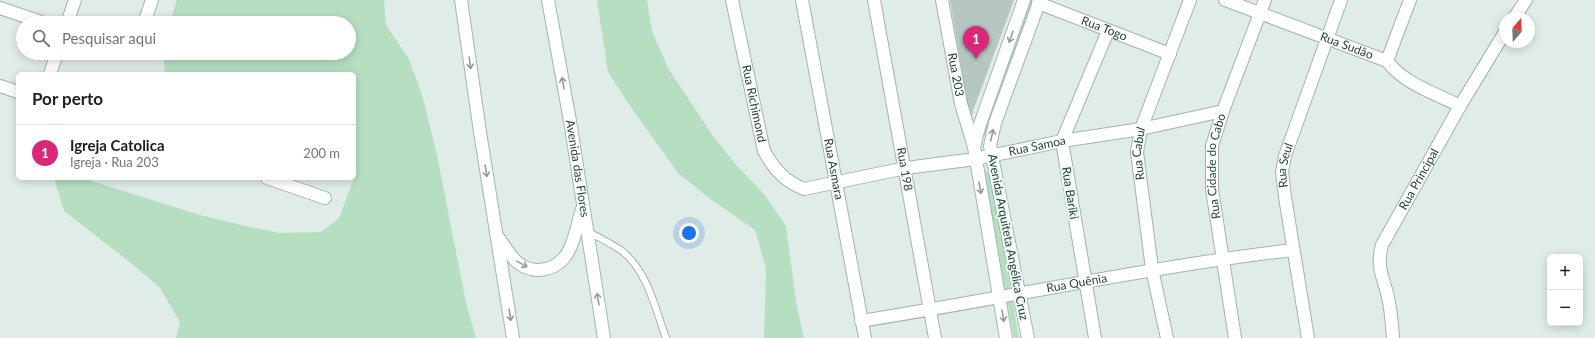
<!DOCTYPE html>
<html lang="pt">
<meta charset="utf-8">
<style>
:root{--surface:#fff;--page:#f2f2f2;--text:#202124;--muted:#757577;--line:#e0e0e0;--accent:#db2777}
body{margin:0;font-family:Lato,sans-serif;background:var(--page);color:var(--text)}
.controls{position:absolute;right:12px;bottom:12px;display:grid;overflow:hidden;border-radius:6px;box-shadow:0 2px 10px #0003}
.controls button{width:36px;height:36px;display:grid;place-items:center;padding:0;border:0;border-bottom:1px solid var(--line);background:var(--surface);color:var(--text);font:20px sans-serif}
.compass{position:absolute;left:1499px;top:12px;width:36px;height:36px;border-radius:50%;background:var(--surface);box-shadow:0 2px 10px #0003;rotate:19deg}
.you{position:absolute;left:689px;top:233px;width:14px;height:14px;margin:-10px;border:3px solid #fff;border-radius:50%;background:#1a73e8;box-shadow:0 0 0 6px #1a73e833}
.badge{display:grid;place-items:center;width:26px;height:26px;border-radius:50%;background:var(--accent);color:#fff;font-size:13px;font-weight:700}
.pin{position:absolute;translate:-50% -33px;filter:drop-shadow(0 1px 2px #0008)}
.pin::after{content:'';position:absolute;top:21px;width:14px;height:12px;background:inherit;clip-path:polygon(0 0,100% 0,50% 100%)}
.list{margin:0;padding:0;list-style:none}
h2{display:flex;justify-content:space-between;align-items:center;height:52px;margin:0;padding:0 16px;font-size:17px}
h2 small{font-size:13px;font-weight:400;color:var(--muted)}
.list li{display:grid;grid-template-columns:26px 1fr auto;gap:12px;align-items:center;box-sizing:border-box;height:56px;padding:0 16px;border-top:1px solid var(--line)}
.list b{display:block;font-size:15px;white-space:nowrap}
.list p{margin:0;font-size:13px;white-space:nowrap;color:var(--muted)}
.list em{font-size:13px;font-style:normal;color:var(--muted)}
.icon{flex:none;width:22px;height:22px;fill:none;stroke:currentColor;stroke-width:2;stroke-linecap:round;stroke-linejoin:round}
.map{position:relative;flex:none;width:1595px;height:338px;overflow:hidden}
.search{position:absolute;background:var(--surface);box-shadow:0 2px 10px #0003;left:16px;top:16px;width:340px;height:44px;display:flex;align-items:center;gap:10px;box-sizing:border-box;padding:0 14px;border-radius:22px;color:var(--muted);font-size:15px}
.panel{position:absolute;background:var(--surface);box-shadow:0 2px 10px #0003;left:16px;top:72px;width:340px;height:108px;border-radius:6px}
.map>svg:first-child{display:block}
</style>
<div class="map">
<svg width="1595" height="338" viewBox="0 0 1595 338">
<rect width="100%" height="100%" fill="#e0ece7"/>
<path fill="#b6dfc2" d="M177,0H384L386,25L409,59L423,98L437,155L466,303L476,338H176L180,322L160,288L131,263L64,211L54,178H80L88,180L200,215L241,225L280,233L321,232L339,218L353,181L354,74H165L163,53H349V23H170Z
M597,0H647L652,31L668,68L713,136L737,166L764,194L786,226L797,308L804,338H764L766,268L755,230L709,198L678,173L630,106L608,72Z
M1027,0H1035L985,136L980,138Z
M986,171L990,172L1019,338H1014L985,176Z"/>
<path fill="#b5c7c0" d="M950,0H1014L970,119Z"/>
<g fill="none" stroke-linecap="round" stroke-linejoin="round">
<defs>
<path id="lane" d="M587,231C599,238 611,243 622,251C648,272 655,308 666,338"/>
<g id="street">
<path id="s1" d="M732,0L764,151C774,169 784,181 804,189L906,168L975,159L1062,141L1141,129L1223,111"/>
<path id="s2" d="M802,0L865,338"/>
<path id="s3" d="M874,0L935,338"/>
<path id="s4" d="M942,0L961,104L974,147"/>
<path id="s5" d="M1225,0L1387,61C1404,84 1435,93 1460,106"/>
<path id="s6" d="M1038,3L1170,54"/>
<path d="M0,8L44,23"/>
<path d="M1514,18L1526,0"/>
<path d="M67,23L75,0"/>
<path d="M144,23L152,0"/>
<path d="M1387,61L1410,0"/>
<path d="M50,74L57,53"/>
<path d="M0,86L18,92"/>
<path d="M267,178L325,198"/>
<path id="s7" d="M861,321C1005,298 1148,267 1293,250"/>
<path d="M1095,338L1062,141L1108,31"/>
<path id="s8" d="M1167,338L1152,269L1137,152L1141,129L1190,0"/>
<path id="s9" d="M1235,338L1212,189V146L1223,111L1265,0"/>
<path id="s10" d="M1308,338L1285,197L1282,172L1285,156L1341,0"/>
<path id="s11" d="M1393,338C1392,325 1391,310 1388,297C1383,276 1376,267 1382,245L1460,106L1505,32"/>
</g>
<g id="secondary">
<path d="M461,0L480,132L513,338"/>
<path id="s12" d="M548,0L570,121L604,338"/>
<path d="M498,237C504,245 510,256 517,262C531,274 552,272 564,258C574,246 577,225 582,209"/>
<path d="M1006,338L974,147L979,127L1024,0"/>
<path d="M1028,338L990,146L995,123L1040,0"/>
</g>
</defs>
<use href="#lane" stroke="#a2b4ae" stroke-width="8"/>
<use href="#street" stroke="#a2b4ae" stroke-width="14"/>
<use href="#secondary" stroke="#9db9af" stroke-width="14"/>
<use href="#lane" stroke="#fff" stroke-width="6"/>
<use href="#street" stroke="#fff" stroke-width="12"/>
<use href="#secondary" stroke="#fff" stroke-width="12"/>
</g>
<defs><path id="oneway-shaft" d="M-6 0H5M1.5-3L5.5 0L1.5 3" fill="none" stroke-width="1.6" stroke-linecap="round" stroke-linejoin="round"/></defs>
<g stroke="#8f9e9a">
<use href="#oneway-shaft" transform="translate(1011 37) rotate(109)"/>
<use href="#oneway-shaft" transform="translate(470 63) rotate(82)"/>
<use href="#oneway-shaft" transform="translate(563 83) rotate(-100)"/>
<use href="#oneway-shaft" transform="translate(992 135) rotate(-78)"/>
<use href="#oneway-shaft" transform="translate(486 171) rotate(81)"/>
<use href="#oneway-shaft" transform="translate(980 188) rotate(80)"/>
<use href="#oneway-shaft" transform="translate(522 264) rotate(29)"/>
<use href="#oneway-shaft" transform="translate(598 299) rotate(-99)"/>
<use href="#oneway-shaft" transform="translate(510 315) rotate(81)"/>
<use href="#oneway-shaft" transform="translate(1003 316) rotate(80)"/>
</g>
<g text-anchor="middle" stroke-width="4" stroke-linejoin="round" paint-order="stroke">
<g font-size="12" fill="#1f3e36" stroke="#f0f8f4">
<text dy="4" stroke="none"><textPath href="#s6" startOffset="71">Rua Togo</textPath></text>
<text dy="4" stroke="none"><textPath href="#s5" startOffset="130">Rua Sudão</textPath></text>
<text dy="4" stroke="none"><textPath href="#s4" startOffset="76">Rua 203</textPath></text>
<text dy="4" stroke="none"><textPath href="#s1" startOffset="106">Rua Richimond</textPath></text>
<text dy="4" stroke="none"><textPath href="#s1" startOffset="448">Rua Samoa</textPath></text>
<text dy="4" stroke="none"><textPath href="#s8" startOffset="187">Rua Cabul</textPath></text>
<text dy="4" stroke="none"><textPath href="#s9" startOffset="174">Rua Cidade do Cabo</textPath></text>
<text dy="4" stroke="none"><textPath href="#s10" startOffset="175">Rua Seul</textPath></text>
<text dy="4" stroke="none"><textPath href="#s12" startOffset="171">Avenida das Flores</textPath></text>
<text dy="4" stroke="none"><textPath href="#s2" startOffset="172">Rua Asmara</textPath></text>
<text dy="4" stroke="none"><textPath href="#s3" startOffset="172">Rua 198</textPath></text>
<text dy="4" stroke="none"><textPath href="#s11" startOffset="170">Rua Principal</textPath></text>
<text transform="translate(1070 193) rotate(81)" y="4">Rua Bariki</text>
<text transform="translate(1008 237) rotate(79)" y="4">Avenida Arquiteta Angélica Cruz</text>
<text dy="4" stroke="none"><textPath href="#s7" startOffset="219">Rua Quênia</textPath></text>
</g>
</g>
</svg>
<div class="controls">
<button>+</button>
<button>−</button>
</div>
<svg class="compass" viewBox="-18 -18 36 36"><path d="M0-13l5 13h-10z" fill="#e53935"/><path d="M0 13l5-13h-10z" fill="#757577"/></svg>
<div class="you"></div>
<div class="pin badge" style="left:976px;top:59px">1</div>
<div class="search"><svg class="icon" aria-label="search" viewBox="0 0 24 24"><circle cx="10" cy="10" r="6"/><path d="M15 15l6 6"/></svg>Pesquisar aqui</div>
<section class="panel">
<h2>Por perto<small></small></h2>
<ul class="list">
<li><span class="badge">1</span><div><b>Igreja Catolica</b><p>Igreja · Rua 203</p></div><em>200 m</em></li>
</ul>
</section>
</div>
